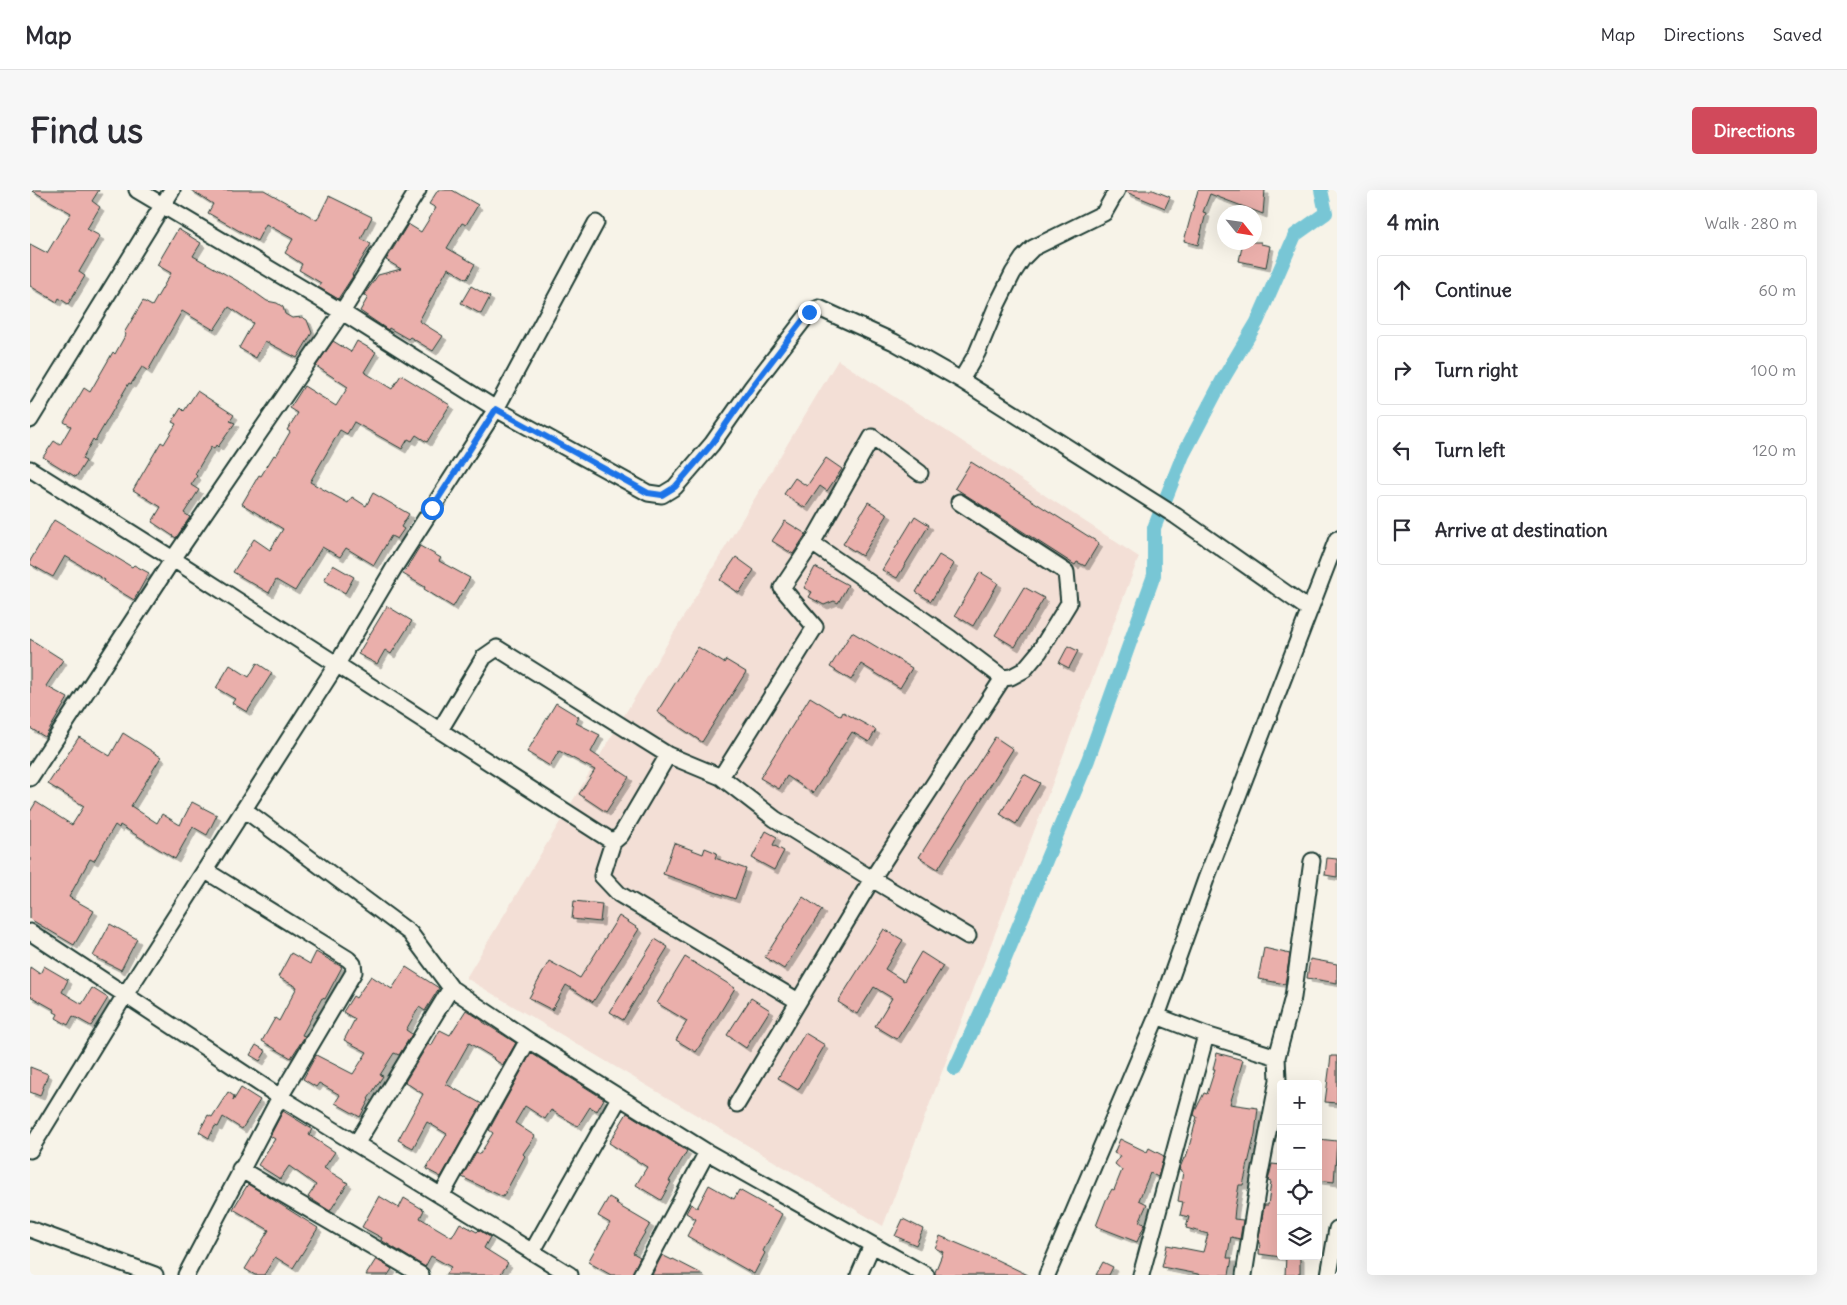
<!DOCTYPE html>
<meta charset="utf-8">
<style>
:root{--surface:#fff;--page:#f7f7f7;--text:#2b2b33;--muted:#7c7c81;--line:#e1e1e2;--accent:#d1495b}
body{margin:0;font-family:Delius,sans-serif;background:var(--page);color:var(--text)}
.controls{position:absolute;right:15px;bottom:15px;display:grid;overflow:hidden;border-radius:5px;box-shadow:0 5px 20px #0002}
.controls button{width:45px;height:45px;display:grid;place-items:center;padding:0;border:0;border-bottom:1px solid var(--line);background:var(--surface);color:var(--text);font:25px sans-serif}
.compass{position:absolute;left:1187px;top:15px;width:45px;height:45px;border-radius:50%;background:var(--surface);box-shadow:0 5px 20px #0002;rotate:120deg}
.stop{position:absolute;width:15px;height:15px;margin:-11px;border:4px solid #1a73e8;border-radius:50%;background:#fff}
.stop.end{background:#1a73e8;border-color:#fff;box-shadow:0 1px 5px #0008}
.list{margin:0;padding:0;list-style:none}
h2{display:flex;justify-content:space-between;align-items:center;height:65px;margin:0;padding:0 20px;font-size:21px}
h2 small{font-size:16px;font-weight:400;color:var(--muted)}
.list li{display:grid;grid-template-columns:32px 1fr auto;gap:15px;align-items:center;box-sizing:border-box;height:70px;margin:0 10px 10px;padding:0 10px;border:1px solid var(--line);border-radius:5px}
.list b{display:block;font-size:19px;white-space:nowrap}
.list em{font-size:16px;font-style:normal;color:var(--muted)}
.icon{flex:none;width:28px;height:28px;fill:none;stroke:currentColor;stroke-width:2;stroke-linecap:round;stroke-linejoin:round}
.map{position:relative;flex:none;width:1307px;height:1085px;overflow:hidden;border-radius:5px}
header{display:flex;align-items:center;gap:30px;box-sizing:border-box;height:70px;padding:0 25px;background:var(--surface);border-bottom:1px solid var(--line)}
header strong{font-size:24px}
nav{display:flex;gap:28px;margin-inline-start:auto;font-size:18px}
.intro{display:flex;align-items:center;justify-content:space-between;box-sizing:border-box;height:120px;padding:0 30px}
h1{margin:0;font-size:35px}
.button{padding:12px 22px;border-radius:5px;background:var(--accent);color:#fff;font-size:18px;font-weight:700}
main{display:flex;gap:30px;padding:0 30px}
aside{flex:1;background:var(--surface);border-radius:5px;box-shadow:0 5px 20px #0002}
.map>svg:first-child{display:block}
</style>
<header>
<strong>Map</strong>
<nav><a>Map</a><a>Directions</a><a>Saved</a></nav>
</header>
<div class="intro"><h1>Find us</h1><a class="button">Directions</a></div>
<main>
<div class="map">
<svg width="1307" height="1085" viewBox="0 0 1307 1085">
<defs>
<filter id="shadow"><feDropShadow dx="4" dy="4" stdDeviation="0" flood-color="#0004"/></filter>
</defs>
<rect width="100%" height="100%" fill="#f7f3e8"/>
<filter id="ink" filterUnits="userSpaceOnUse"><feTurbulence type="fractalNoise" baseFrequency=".02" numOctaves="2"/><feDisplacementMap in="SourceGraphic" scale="10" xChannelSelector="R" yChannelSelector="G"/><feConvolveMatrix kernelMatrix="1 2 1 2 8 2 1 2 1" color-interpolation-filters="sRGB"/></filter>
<g filter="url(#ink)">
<path fill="#f3dfd6" d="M808,170L1109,367L853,1036L436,788Z"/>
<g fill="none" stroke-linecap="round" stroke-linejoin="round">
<path stroke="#78c6d5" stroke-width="14" d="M925,879L974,771L1058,570L1124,385V338L1153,265L1193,189L1227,132L1265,45L1296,23L1291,0"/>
</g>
<path fill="#eaafab" stroke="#1f3d34" filter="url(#shadow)" d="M1,0H69L62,11L70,17L57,39L70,46L49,82L55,86L38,114L29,108L27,112L0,96V54L17,63L41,23Z
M161,0H234L287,30L299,6L342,27L331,49L341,54L322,85L323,86L308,109L288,97L291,93L269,80L272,74L255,63L263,49L236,34L227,51L178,23L183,14Z
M408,0H422L448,15L436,35L432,33L417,58L445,74L437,89L418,78L389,131L413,146L403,161L380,147L378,149L359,138L358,140L330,121L338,107L334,105L348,85L371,79L356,70L378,34L391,42L406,18L399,14Z
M1096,0H1123L1140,7L1135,18L1096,2Z
M1168,0H1235L1233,24L1180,4L1173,22L1176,23L1168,55L1154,51Z
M148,39L171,53L163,66L213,94L237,111L247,113L253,117L255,124L262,128L272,127L277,130L282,143L267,168L235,151L226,168L209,158L223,133L199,117L184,140L152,121L118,181L112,177L101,194L99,193L65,251L63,249L52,269L56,271L46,287L13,267L24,251L30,255L41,236L34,232L54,198L60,202L83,162L85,164L96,144L94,143L113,111L122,116L141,83L127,75Z
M1213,52H1231V54L1240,56L1236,77L1209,71Z
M441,96L460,107L451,124L431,113Z
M303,151L321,162L327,151L346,162L334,182L362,199L371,185L420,215L397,252L386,245L382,251L378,249L372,259L324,232L317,244L310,240L280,292L318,313L322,307L336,316L343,303L379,324L371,337L374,339L367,349L361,346L344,375L316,358L310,367L292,357L265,401L246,390L239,403L203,382L224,349L240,360L253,339L212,314L229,285L231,286L244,265L246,266L260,242L257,240L268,223L260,218L274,196L306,216L318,197L286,176Z
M167,201L204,225L200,231L205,233L188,257L186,255L184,259L181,257L165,284L167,286L161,295L169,300L154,323L160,327L146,348L122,332L131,317L103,300L131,252L134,254L146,234L142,232L151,218L154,221Z
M796,268L812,279L797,301L790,296L775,318L754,304L765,288L777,296Z
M941,272L1069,353L1055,376L1047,372L1045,375L925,298Z
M838,312L858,324L832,366L813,354Z
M885,326L899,335L867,388L852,380Z
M24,330L102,377L104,375L119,383L104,410L74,392L75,390L35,366L23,387L0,374V371Z
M755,331L776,344L763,364L742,351Z
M390,356L411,368L409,371L440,388L423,417L394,399L395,397L373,384Z
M909,365L924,374L901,411L886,402Z
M706,367L724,380L709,403L690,390Z
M303,375L324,387L315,403L294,390Z
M785,377L818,395L808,413L804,411L794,415L779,407L782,402L774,398Z
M950,382L968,393L943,436L925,425Z
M994,397L1014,408L985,457L965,445Z
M357,416L382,431L361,464L355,460L347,474L328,464Z
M822,442L882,478L870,498L831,474L821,490L800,477Z
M0,449L33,470L16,496L38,508L15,547L0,538Z
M1038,456L1048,461L1039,478L1029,473Z
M668,457L694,473L696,470L716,482L672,552L627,522Z
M227,473L242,483L217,522L202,513L205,509L186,498L200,475L219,487Z
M780,507L811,526L813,522L846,540L839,552L822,542L783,603L757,586L749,599L730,588Z
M526,513L549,527L546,533L570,545L561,562L599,587L576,622L549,604L565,580L529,561L520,576L497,562Z
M93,543L131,567L101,616L127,633L132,624L150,635L162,612L187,625L177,645L163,637L145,669L90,635L89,638L85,635L64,671L60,669L39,707L64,721L44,755L0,729V622L6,612L42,635L54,616L18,594L49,547L80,566Z
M965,547L983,559L908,679L889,667Z
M994,584L1010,593L986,634L970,624Z
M736,641L747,647L743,655L754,661L744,680L722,668Z
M644,653L673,664L675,658L687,663L685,668L716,679L705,709L633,684Z
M1297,668L1307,669V687L1295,685Z
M773,707L792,720L754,779L735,767Z
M544,711L572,714L570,732L542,729Z
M589,726L609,739L563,812L536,795L522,820L499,808L519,771L550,788Z
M80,734L107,749L91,780L63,766Z
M854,739L873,750L855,779L874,791L891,762L913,776L867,849L845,836L862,808L844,797L827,824L808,812Z
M625,749L638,757L593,830L580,822Z
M1234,758L1260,764L1255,794L1228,789Z
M286,762L312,777L295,809L292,808L272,845L275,846L261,868L232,851L245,828L249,831L267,797L248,787L261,763L280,774Z
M655,767L705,798L666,862L646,850L657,831L627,813Z
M1280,769L1307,774V793L1277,788Z
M14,776L38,790L32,802L52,814L62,798L78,808L61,836L43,826L38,835L26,828L28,824L24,822L25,820L0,806V777L10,784Z
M376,777L409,798L395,821L389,817L376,840L382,844L369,865L364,863L350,885L353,886L338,909L339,910L330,927L305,913L310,905L289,893L286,897L273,889L286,865L323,884L337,862L314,850L325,829L313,822L323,806L326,808L341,786L362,799Z
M721,808L740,820L716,858L697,845Z
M436,820L453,831V832L486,853L473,875L463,869L464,868L439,853L416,894L452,914L411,987L396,979L417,944L397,932L383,958L368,950L393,904L375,892L398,854L401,856L410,840L420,845Z
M775,843L795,855L768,900L748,888Z
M226,855L236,861L230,871L220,865Z
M501,863L574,909L567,921L560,917L548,936L521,920L515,929L495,916L485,933L505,946L493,964L495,966L473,1007L432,987L446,962L450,964L463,943L459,940Z
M1187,863L1213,870L1200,914L1228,918L1225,944L1213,995H1209L1205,1018L1204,1029L1213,1030L1210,1049L1201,1047L1197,1068H1202L1199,1085H1173L1132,1077L1137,1055L1173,1062L1178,1044L1156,1038L1159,1027L1150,1025L1153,1012L1148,1011L1153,982L1149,980L1154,968H1156L1167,927L1164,925L1165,921L1174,903L1177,904L1185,879H1183Z
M1301,866H1307V913L1295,912Z
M0,877L18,884L10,906L0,902Z
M211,898L230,910L212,939L193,927L188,937L185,936L179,948L169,942L178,925L182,927L198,902L204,906L203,911Z
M253,921L282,939L279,945L305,962L294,978L318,993L300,1021L278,1007L286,995L259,976L250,989L228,975L245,949L240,946Z
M597,923L657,961L639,991L641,992L631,1010L606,995L617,977L579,953Z
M1090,949L1117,962L1119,958L1134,966L1128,987L1120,983L1109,1010L1117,1014L1109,1032L1115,1034L1107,1052L1066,1036L1076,1010L1082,999L1084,1000L1092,980L1085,974L1090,966L1084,963Z
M1288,949L1307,951L1304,992L1288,990Z
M1242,974L1251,975V1067L1229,1064L1230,1053H1228L1234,1015H1238L1241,992L1238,991Z
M218,994L288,1038L263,1078L245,1067L234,1085H225L215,1079L239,1040L203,1019Z
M679,995L704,1009L709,1000L752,1024L733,1061L735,1063L724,1084L657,1046L666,1029L656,1023L661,1014L667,1018Z
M349,1006L369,1018L374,1008L394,1020L390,1028L422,1047L430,1033L447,1042L449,1040L460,1047L454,1058L478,1073L470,1085H415L421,1077L401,1066L395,1077L351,1050L352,1048L332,1037Z
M579,1007L588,1012L586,1014L620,1034L603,1063L610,1067L602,1085H581L558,1072L580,1033L568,1026Z
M873,1029L893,1039L886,1055L865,1046Z
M910,1046L967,1070L998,1085H905V1082L913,1062L905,1058Z
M632,1065L642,1070L643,1069L674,1085H622Z
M1256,1066H1270V1083H1268V1085H1255Z
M346,1069L362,1079L358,1085H336Z
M1073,1072L1083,1077L1079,1085H1066Z"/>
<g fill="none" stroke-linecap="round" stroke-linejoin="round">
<defs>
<path id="minor" d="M107,0L312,122L466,219L618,303L632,305L645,297L682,254L722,197L779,123L789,118L864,152L931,190L1146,326L1280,420
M931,190L947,163L967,115L983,83L993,68L1003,58L1074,23L1087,0
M0,230L142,0
M0,279L143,369L583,652
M782,353L920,448L973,488L981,487L994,480L1009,462L1039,413L1036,382L929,312
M410,540L454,467L467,458L638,565L691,587L745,629L842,689L938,746
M638,565L591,645L583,652L572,686L589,704L768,811
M691,587L785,437L752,398L782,353L842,247L890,283
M0,588L143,369L312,122L388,0
M215,620L380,743L421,798L498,850L677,962L896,1085
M0,742L250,907L540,1085
M1127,826L1176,845L1247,867
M707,914L842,689L973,488
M326,954L421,798
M0,960L95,805L307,474L364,378L466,219L566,33
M210,979L391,1085
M411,1006L498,850
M0,1039L125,1085
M502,1062L589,908
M156,1085L250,907L324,782L323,774L318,769L176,681
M611,1085L677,962
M829,1085L842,1055
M1017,1085L1127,826L1176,689L1307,349
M1111,1085L1176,845
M1214,1085L1229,989L1248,890L1247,867L1263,807L1282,671
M1299,1085L1307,1039"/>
</defs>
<use href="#minor" stroke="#1f3d34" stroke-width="19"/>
<use href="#minor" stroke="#f7f3e8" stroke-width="15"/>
</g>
</g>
<g fill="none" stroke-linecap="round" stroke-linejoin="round" filter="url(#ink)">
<path stroke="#1a73e8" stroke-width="6" d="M402,318L466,219L618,303L632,305L645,297L682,254L722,197L779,122"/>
</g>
</svg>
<div class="controls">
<button>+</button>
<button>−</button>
<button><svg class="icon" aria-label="locate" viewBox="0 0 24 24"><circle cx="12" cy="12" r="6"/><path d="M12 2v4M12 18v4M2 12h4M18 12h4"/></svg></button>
<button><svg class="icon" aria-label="layers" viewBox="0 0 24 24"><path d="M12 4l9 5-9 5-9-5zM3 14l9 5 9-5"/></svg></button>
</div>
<svg class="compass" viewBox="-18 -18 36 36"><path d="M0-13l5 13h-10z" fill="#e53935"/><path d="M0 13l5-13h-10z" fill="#7c7c81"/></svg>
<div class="stop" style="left:402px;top:318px"></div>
<div class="stop end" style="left:779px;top:122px"></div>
</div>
<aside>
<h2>4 min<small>Walk · 280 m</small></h2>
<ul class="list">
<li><svg class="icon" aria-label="ahead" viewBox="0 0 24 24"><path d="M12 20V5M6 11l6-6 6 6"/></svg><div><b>Continue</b></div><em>60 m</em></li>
<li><svg class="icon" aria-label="right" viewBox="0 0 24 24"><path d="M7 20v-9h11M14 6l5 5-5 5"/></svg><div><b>Turn right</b></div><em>100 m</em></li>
<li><svg class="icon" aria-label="left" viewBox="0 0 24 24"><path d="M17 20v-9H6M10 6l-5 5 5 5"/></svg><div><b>Turn left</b></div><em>120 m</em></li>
<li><svg class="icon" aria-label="arrive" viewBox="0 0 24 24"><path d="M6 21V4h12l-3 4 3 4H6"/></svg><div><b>Arrive at destination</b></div></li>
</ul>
</aside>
</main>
